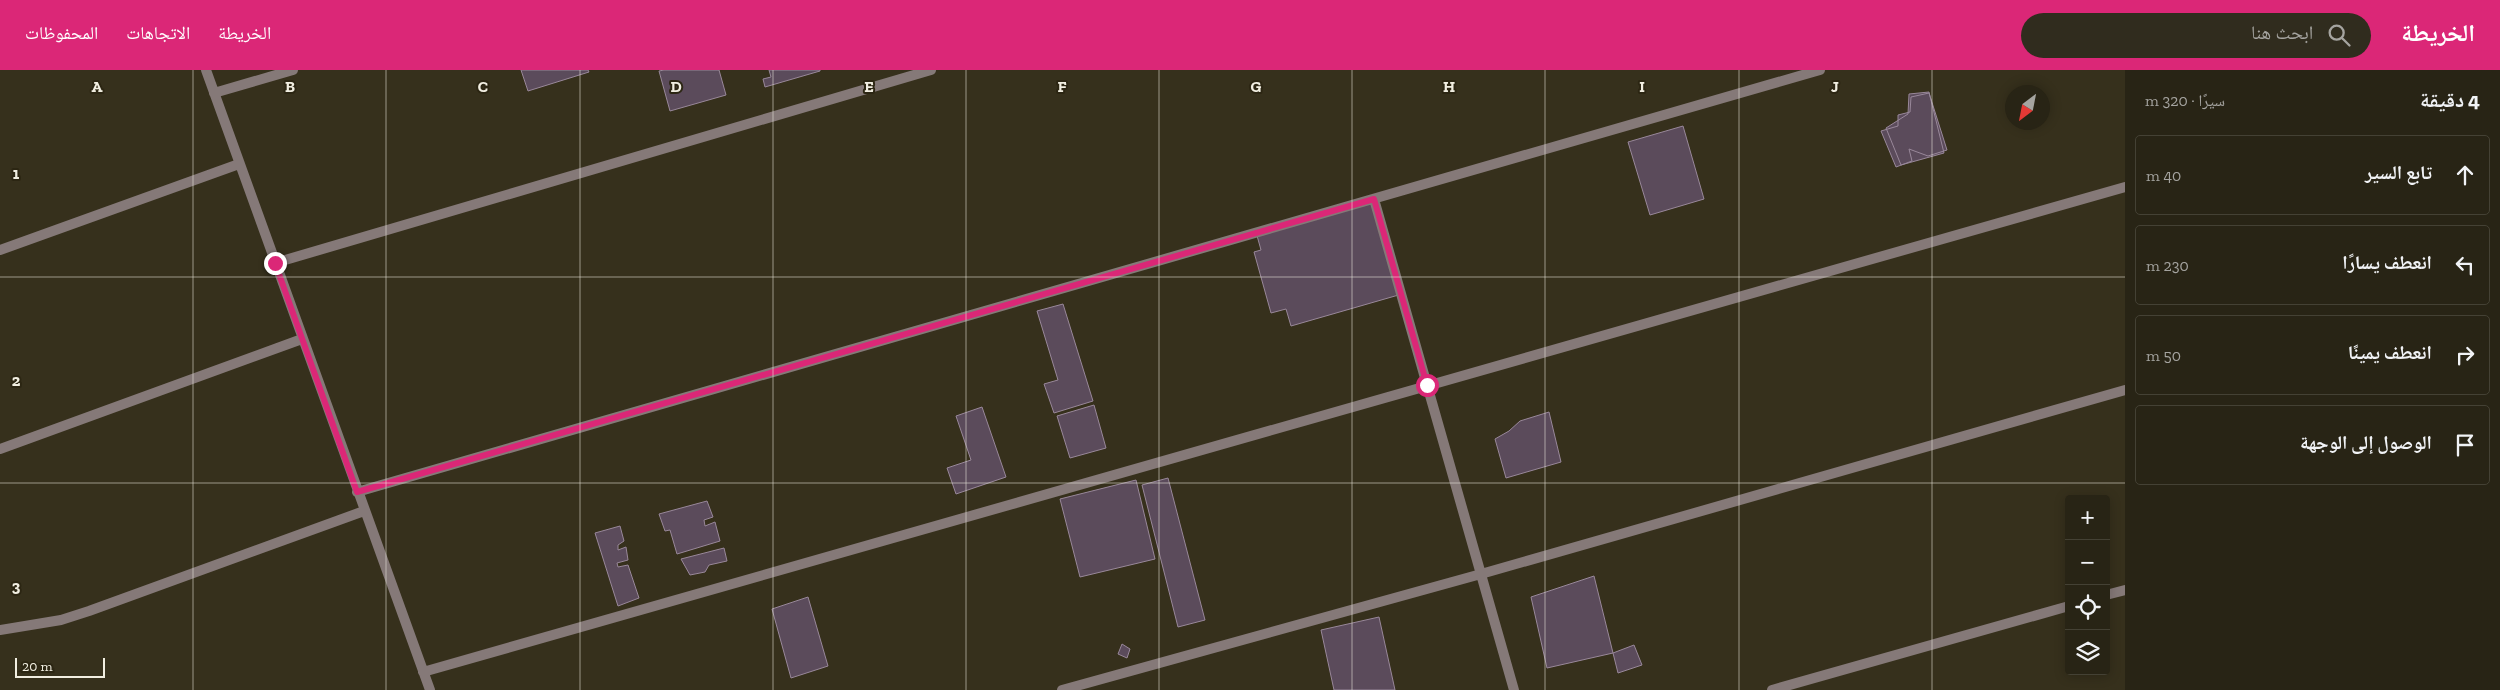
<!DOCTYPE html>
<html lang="ar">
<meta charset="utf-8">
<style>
:root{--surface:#282415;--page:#302c1e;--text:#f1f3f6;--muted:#a5a4a0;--line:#444134;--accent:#db2777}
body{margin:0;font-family:"Zilla Slab","Noto Naskh Arabic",serif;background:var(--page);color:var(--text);direction:rtl}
.controls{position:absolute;right:15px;bottom:15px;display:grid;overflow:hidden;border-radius:5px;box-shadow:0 2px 12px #0003}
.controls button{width:45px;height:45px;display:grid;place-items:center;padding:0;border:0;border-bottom:1px solid var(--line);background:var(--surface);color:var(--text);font:25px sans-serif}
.compass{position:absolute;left:2005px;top:15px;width:45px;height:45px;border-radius:50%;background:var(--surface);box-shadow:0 2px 12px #0003;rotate:212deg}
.scale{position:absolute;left:15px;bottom:12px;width:90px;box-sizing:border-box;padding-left:5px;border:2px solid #f1eee1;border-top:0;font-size:14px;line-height:18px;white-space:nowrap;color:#f1eee1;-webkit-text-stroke:4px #2c2613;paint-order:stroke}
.stop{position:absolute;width:15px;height:15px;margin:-11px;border:4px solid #db2777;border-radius:50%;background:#fff}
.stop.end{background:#db2777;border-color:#fff;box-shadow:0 1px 5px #0008}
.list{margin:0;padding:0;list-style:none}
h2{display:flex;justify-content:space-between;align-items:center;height:65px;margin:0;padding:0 20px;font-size:21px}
h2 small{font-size:16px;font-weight:400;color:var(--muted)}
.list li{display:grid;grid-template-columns:32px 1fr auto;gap:15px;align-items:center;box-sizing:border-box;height:80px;margin:0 10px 10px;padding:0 10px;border:1px solid var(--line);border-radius:5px}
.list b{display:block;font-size:19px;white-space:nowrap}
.list em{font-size:16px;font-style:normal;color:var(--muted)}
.icon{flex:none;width:28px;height:28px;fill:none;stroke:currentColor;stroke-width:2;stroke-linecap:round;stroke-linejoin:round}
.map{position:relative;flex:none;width:2125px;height:620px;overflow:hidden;direction:ltr}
header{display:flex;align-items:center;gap:30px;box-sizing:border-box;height:70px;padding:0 25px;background:var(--accent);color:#fff}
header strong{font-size:24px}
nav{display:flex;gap:28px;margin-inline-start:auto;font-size:18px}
.search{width:350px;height:45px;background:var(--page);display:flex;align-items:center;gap:12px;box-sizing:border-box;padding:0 18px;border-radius:28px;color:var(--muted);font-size:19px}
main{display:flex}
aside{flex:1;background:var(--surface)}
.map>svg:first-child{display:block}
</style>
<header>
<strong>الخريطة</strong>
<div class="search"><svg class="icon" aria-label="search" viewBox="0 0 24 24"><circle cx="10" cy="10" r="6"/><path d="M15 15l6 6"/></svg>ابحث هنا</div>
<nav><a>الخريطة</a><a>الاتجاهات</a><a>المحفوظات</a></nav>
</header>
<main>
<aside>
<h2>4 دقيقة<small>سيرًا · 320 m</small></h2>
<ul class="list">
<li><svg class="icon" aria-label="ahead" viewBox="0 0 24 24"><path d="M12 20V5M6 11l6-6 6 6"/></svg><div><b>تابع السير</b></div><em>40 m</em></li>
<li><svg class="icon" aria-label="left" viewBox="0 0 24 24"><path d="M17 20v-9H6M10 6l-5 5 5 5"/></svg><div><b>انعطف يسارًا</b></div><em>230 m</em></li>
<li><svg class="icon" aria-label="right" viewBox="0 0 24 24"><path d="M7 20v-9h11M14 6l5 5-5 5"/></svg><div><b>انعطف يمينًا</b></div><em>50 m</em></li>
<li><svg class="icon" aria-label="arrive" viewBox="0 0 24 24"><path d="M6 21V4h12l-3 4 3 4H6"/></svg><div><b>الوصول إلى الوجهة</b></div></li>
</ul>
</aside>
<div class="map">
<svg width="2125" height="620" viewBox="0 0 2125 620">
<rect width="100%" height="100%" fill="#36301c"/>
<path fill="#5b4b5b" stroke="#99889a" d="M521,0H588L589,2L528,21Z
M664,0H719L726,25L670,41L659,1Z
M769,0H820V1L765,17L763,9L771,7Z
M1929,22L1944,83L1901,95L1886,58L1908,44L1909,24Z
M1929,23L1947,80L1928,86L1909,79L1912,91L1896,97L1881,61L1898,56V45L1910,42L1911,27Z
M1683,56L1704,129L1650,145L1628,72Z
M1374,129L1402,224L1291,256L1286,239L1271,243L1254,182L1261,180L1256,162Z
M1063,234L1093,331L1054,343L1044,314L1058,310L1037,241Z
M1094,335L1106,378L1070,388L1057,346Z
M982,337L1006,407L956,424L947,398L971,390L956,346Z
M1549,342L1561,392L1506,408L1495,369L1509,361L1520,351Z
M1168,408L1205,550L1178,557L1142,415Z
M1136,410L1155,489L1080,507L1060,429Z
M707,431L713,447L704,450L705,456L715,452L720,471L677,484L670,460L665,461L659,444Z
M620,456L624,471L618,475V480L626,477L628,490L617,493L618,497L628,495L639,528L618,536L595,463Z
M724,478L727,491L709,495L705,502L690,505L681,489Z
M1594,506L1613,583L1547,598L1531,527Z
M808,527L828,596L791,608L772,539Z
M1379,547L1395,620H1334L1321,560Z
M1122,574L1130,579L1127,588L1118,584Z
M1634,575L1642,595L1618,603L1613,583Z"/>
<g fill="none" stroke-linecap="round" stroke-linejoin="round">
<path stroke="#857978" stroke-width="10" d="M206,0L430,620
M214,23L293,0
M1374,129L1514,620
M0,180L239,94
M275,193L931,0
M0,379L302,269
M357,422L1820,0
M2106,525L2125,520
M0,560L61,550L89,541L364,441
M423,602L2125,117
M1062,620L1481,504L2125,320
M1772,620L2069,536"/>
</g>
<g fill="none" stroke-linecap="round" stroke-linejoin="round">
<path stroke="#db2777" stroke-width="6" d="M275,193L357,422L1374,129L1427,315"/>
</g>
<path fill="none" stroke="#f1eee1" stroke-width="1" stroke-opacity="0.55" d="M193,0V620M386,0V620M580,0V620M773,0V620M966,0V620M1159,0V620M1352,0V620M1545,0V620M1739,0V620M1932,0V620M0,207H2125M0,413H2125"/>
<g font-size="16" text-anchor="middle" font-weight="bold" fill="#f1eee1" stroke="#2c2613" stroke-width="4" stroke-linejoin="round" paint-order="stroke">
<text x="97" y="22">A</text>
<text x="290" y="22">B</text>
<text x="483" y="22">C</text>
<text x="676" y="22">D</text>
<text x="869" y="22">E</text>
<text x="1062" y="22">F</text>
<text x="1256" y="22">G</text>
<text x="1449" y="22">H</text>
<text x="1642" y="22">I</text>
<text x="1835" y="22">J</text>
<text x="16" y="109">1</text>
<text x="16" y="316">2</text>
<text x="16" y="522">3</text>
</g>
</svg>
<div class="controls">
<button>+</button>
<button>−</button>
<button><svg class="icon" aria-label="locate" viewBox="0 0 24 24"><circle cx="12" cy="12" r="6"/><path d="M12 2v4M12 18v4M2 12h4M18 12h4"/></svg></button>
<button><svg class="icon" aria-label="layers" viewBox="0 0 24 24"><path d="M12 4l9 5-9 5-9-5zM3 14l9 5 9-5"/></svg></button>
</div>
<svg class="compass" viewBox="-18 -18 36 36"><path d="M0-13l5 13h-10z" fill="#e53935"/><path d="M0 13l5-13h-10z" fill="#a5a4a0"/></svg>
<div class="scale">20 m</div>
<div class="stop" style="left:1427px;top:315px"></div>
<div class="stop end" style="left:275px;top:193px"></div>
</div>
</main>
